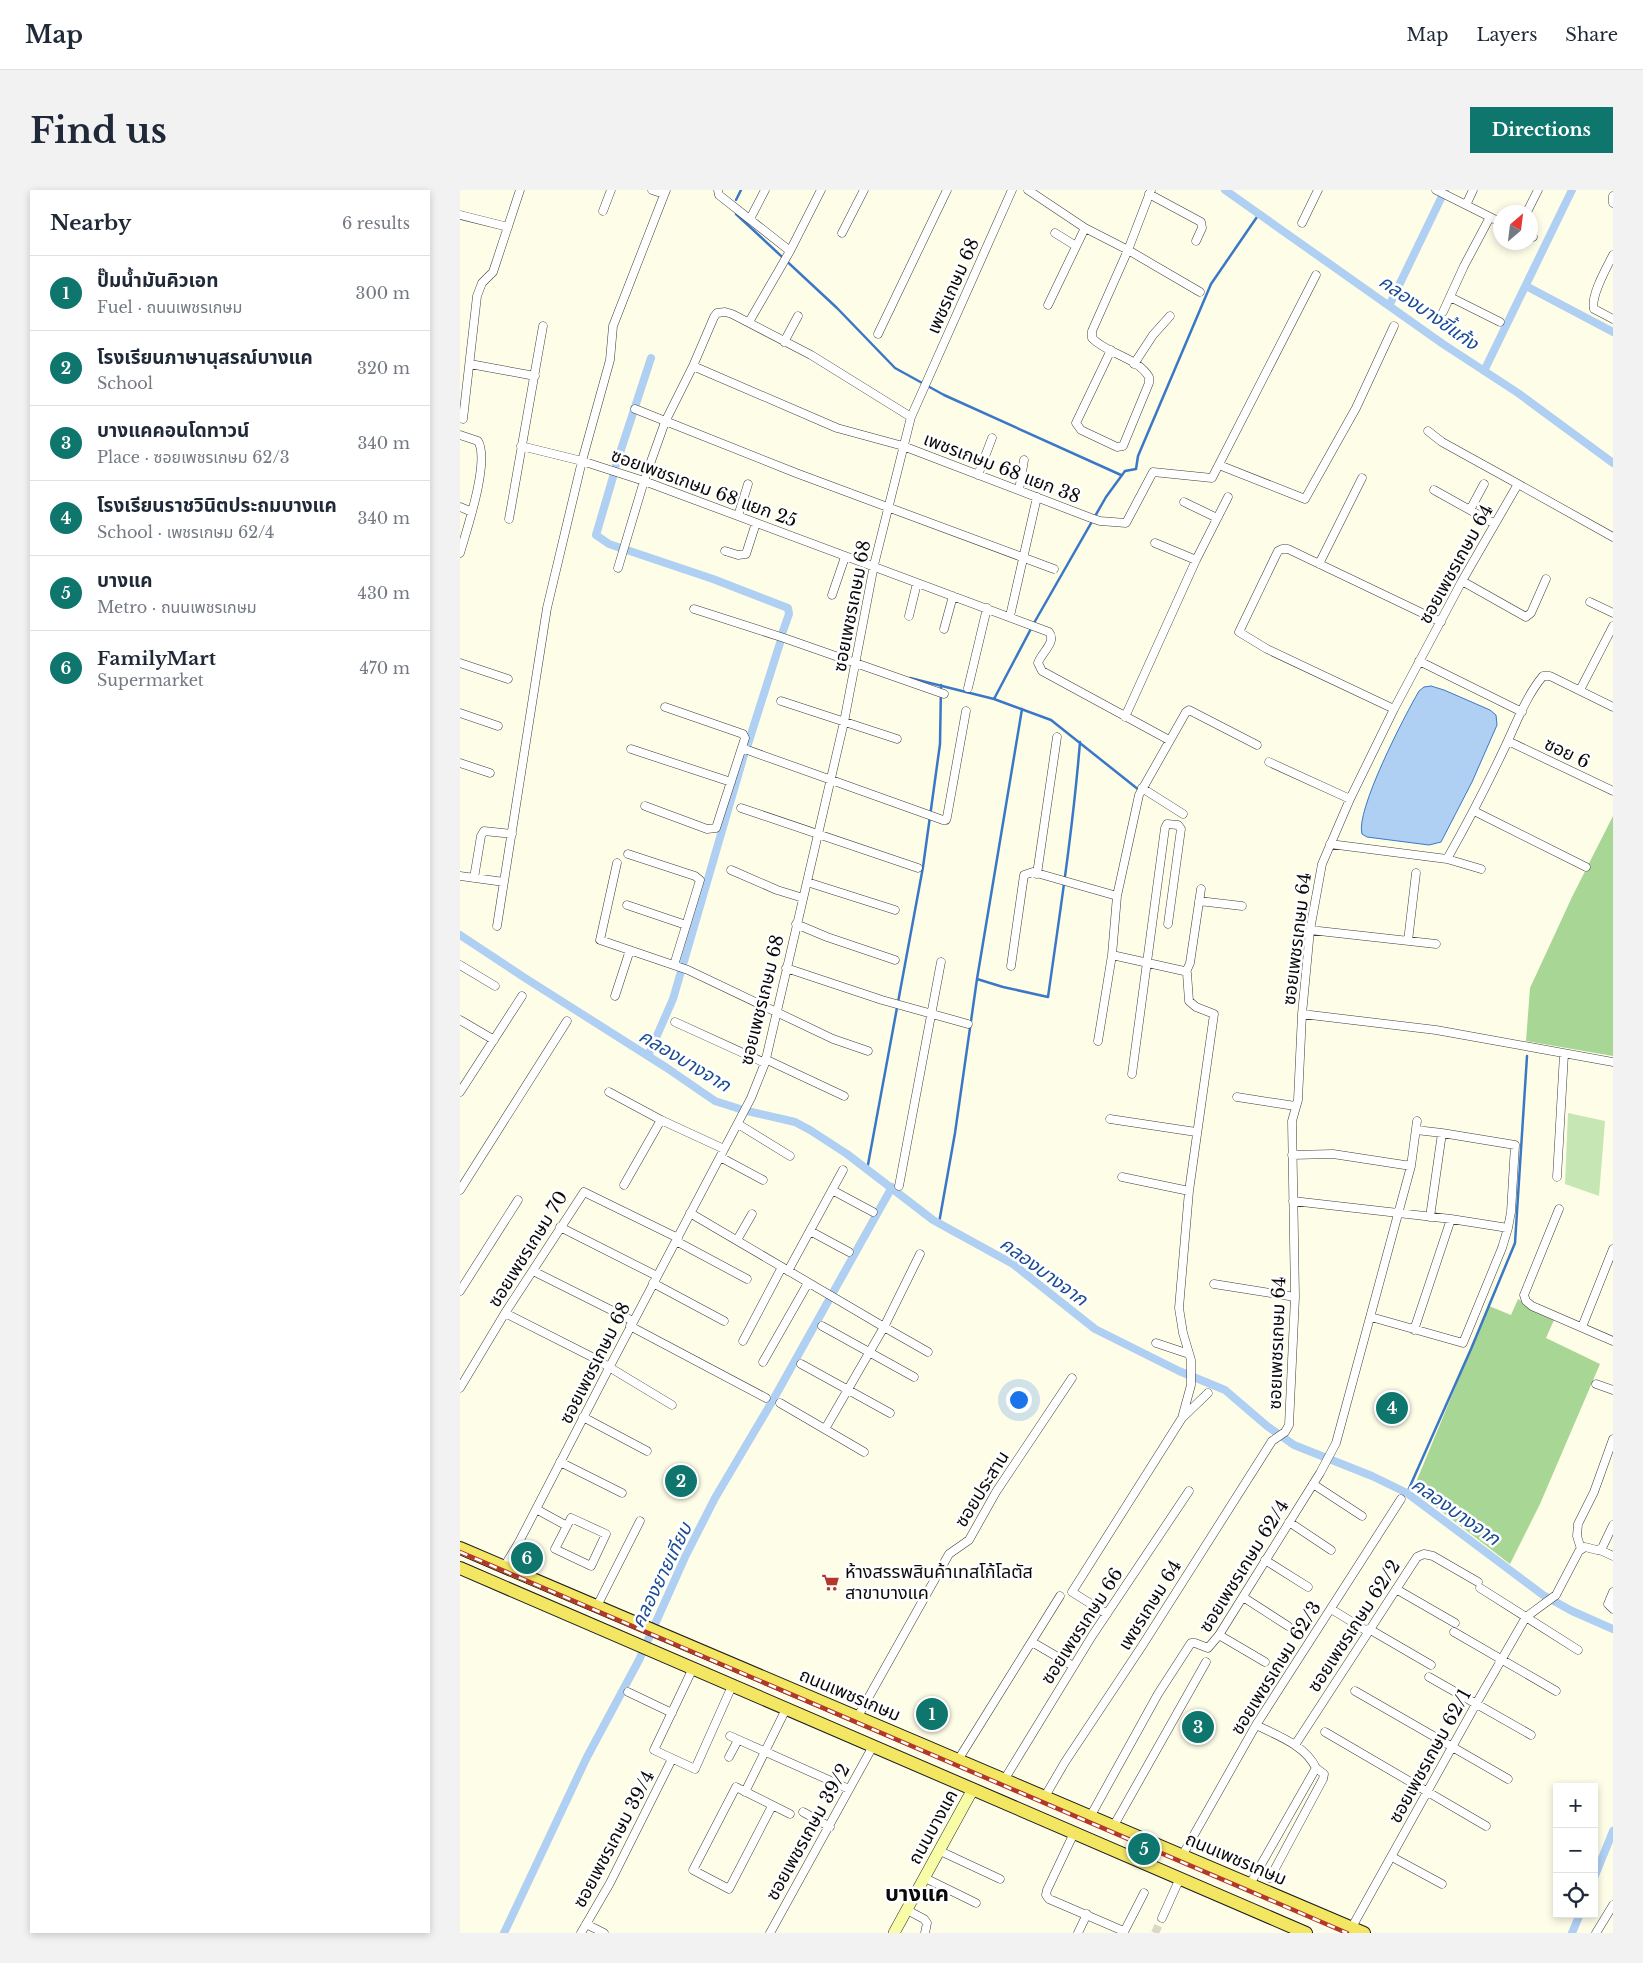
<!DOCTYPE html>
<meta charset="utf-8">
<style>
:root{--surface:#fff;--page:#f2f2f3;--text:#1f2937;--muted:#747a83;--line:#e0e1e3;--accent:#0f766e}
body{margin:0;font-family:"Libre Baskerville","Noto Sans Thai",serif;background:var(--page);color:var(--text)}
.controls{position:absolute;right:15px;bottom:15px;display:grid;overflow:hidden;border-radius:0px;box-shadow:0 2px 8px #0003}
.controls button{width:45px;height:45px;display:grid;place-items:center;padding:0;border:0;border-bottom:1px solid var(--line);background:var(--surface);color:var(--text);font:25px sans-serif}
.compass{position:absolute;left:1033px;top:15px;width:45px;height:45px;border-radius:50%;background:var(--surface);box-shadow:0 2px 8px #0003;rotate:28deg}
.you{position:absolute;left:558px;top:1209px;width:18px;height:18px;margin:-12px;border:4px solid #fff;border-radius:50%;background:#1a73e8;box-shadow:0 0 0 8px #1a73e833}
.badge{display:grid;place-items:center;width:32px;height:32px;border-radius:50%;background:var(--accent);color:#fff;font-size:16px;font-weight:700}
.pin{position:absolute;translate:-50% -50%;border:2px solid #fff;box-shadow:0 1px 5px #0006}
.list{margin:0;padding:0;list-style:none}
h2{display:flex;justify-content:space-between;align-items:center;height:65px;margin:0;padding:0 20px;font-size:21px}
h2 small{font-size:16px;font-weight:400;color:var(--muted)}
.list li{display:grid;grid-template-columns:32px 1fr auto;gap:15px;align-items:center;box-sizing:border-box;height:75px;padding:0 20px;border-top:1px solid var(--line)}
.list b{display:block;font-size:19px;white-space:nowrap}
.list p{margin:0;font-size:16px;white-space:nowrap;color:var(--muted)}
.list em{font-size:16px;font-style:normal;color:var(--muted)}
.icon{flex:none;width:28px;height:28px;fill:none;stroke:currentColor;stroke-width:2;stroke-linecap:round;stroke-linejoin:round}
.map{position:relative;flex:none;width:1153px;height:1743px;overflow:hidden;border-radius:0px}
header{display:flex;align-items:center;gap:30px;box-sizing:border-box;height:70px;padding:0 25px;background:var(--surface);border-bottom:1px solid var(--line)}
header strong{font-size:24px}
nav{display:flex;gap:28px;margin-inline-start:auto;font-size:18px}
.intro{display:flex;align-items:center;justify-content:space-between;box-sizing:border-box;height:120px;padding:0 30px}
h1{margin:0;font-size:35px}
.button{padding:12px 22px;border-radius:0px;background:var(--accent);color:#fff;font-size:18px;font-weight:700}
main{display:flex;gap:30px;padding:0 30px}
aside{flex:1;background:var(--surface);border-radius:0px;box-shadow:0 2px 8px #0003}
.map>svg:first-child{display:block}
</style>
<header>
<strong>Map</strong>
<nav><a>Map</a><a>Layers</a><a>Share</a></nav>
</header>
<div class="intro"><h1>Find us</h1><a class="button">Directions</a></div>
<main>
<aside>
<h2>Nearby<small>6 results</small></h2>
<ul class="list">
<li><span class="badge">1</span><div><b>ปั๊มน้ำมันคิวเอท</b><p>Fuel · ถนนเพชรเกษม</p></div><em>300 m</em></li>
<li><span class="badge">2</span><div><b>โรงเรียนภาษานุสรณ์บางแค</b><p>School</p></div><em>320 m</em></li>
<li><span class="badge">3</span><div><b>บางแคคอนโดทาวน์</b><p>Place · ซอยเพชรเกษม 62/3</p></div><em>340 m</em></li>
<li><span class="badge">4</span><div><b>โรงเรียนราชวินิตประถมบางแค</b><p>School · เพชรเกษม 62/4</p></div><em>340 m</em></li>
<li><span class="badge">5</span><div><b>บางแค</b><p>Metro · ถนนเพชรเกษม</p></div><em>430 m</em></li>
<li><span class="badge">6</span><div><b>FamilyMart</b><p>Supermarket</p></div><em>470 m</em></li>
</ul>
</aside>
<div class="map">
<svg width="1153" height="1743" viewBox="0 0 1153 1743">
<rect width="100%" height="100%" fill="#fefde8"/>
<path fill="#c6e6b4" d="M1108,923L1145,931L1139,1006L1105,994Z"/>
<path fill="#a8d694" d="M1153,626V866L1066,851L1070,798L1112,707Z
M1058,1109L1094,1130L1086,1148L1140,1174L1080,1314L1050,1374L960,1305L954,1297L1029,1116L1051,1125Z"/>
<path fill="#afcff3" stroke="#3a78c7" d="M971,496L984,500L1030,520L1036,525L1037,535L1012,592L981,652L969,655L907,647L902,644C895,621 945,525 959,501L964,497Z"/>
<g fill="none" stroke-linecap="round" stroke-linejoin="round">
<path stroke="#3a78c7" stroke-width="2.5" d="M276,10L281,0
M276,24L377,118L435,178L484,205L661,285
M450,488L534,509L591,530L679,600
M534,509L574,433L646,307L665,281L676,279L678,266L751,94L799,24
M517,789L543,797L588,807C600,722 613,638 620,552
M407,980L463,677L480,554L481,495
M479,1033L495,943L517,789L562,519
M947,1303L1011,1159L1055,1053L1067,866"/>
<path stroke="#afcff3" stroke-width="8" d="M765,0L983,154L1058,203L1153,273
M1066,96L1153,142
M929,116L985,0
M1024,181L1112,0
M156,275L191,168
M153,287L136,345L149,354L253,389L328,418L329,424L323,441
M288,554L320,453
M0,745L65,788L207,878L255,911L283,920L335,932L350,940L387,964L473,1030L553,1074L635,1139L719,1181L765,1200L807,1236L834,1255L912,1286L947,1303L1083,1405L1112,1421L1153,1439
M188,866L213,809L284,565
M1134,1688L1153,1641
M44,1743L127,1567L179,1470L225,1367L255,1308L313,1210L432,997
M1112,1743L1120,1724"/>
<path stroke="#d9d9c7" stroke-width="8" stroke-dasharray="8 4" stroke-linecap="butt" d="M695,1743L702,1728"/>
<defs>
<path id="street" d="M192,0L204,4
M258,0L259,5L330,61
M568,0L625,38L668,60L740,102
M976,0L1040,32
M689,4L741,32L742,38L736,51
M1153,6V13
M1006,15L1013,0
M143,21L151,0
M1067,22L1078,0
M0,25L48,37
M290,29L305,0
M842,33L858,0
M382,43L404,0
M595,43L616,56
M1070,46L1073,47
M1153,65C1147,77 1130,106 1134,119L1153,129
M990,107L1040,132
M588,115L625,38
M983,122L1004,76L1030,27
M289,132L330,61L361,0
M418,144L487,0
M324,152L338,126
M651,160L616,233L621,240L657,257L663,256L689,193V187C677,167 647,164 632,148V141L668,60L691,0
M10,174L75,186
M674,174L693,145L710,126
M233,176L254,127L257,123L265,122L272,124L351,165L451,227
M175,219L336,283L594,379
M3,229L17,106L22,93L33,82L60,0
M968,241L982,252L1058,294
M0,245L18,251C30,271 7,339 0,363
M61,256L122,271L184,291L589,442C597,452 581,463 578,473L582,481L709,550
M759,275L845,309L896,218L934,136
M518,285L532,248
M559,300L564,270
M974,300L1035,334
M724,312L757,328
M0,317L12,322
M1010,320L1024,294
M278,326L288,294
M49,329L83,136
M695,353L736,370
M265,361L278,365L286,364L296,333
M859,374L902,288
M158,378L184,291L205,232L233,176L377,238L443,256L631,328L640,331L666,333L693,282L752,288L856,85
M1002,391L1066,427L1071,423L1086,389
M372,405L385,367
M1130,412L1153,423
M234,419L324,448L484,504
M449,426L457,393
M550,426L577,307
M484,439L493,406
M959,471L1062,522
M0,473L48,489
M508,498L527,418
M1120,500L1153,436
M321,511L437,549
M934,519L807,459L779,442L818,361L822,359H828L981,432
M0,523L38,536
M665,527L736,370L768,307
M1048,551L1153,601
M282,558L483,630H486L487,627L506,521
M171,559L271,592
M809,572L890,609
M0,573L30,583
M682,598L723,624
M185,616L247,639L256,638L285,548L283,544L205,517
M281,618L458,678
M1014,621L1126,677
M870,654L987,669L1021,679
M168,664L235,686L240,690L214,775
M987,669C1008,632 1027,595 1045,557C1056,534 1066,506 1083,486H1090L1153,517
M157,673L140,750L228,780L373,849L408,861
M271,680L317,700L343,708
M577,684L597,547
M0,686L44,692
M14,688L21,646L24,641L52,644
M347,692L435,720
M739,711L782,716
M167,715L226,735
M336,734L367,747L435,770
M37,736L87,418L122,271L150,170L153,136L206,0
M850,740L976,754
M948,751L956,683
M652,765L724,781L727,783L729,811L736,817L754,824L729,1001L719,1118L723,1143L731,1170V1195L722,1228
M0,775L35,796
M551,776L564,685L573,682L657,706
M326,778L422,810L508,834
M726,782L730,773L741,699
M155,806L170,760
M842,824L976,840L1153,872
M0,830L34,850
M215,832L305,873
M638,851L652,765L657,706L679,605L726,522L729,520L797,555
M305,869L384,906
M672,884L705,638L707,634L718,635L721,639L708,734
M0,902L62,806
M149,902L201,930
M777,907L835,916
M650,929L736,942
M278,934L330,966
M832,965L873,964L951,976
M260,967L303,990
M662,987L729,1001
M1097,987L1104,864
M164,995L201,930L264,959
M439,996L481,772
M0,1000L107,831
M372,1000L413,1022
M833,1011L991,1029L1048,1038
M1099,1019L1064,1105L1066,1111L1072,1116L1153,1151
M230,1023L424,1137L460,1064
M970,1027L982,943
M100,1037L197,1086
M350,1041L389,1062
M277,1050L292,1024
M216,1051L287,1089
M73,1081L173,1131
M328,1081L383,980
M193,1093L264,1131
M754,1094L835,1107
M0,1101L58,1010
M45,1123L134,1168L212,1215
M911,1127L1003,1153L1042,1058L1048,1038L1051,1022L1055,955L982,943L956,940
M170,1136L306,1208
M362,1136L454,1187
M1122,1137L1153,1059
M954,1140L991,1029
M283,1151L322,1077
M696,1153L729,1164
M303,1172L348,1093
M341,1174L430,1223
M1136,1194L1153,1200
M0,1198L45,1123L124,1002L218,1048
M320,1213L404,1262
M123,1227L187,1261
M365,1239L424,1137L468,1162
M100,1272L162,1303
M853,1294L902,1326
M76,1319L107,1336
M111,1328L146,1344L131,1376L95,1359Z
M829,1332L871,1360
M1121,1359L1117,1346L1118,1334L1134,1302L1153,1249
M1140,1360L1153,1366
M805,1370L848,1397
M44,1377L59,1352L149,1178L291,908L305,873L384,532L414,375L451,227L552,0
M1020,1398L1118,1460
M936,1399L995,1433
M1153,1402L1148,1414L1153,1419
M783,1407L828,1436
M137,1416L180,1331
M871,1419L907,1441
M647,1424L612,1402L722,1228L748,1203
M909,1439L971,1475
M994,1442L1096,1501
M759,1445L805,1472
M572,1452L613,1476
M233,1478L194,1560L235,1579L272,1496
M969,1487L1071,1545
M895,1501L1048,1589
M168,1502L212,1523
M397,1528L489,1364L509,1350L536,1302L612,1188
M865,1542L1026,1636
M270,1546L389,1599
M835,1555L957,1367L964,1364L973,1366L1018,1392
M269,1567L278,1550
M498,1570L600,1406
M544,1590L632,1446L729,1301
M285,1602L326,1519
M584,1608L605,1572L682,1456L812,1251L825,1242L829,1235L835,1107L832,931L838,910L842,824L850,740L862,674L890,609L934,519L1002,391L1058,294L1153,347
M312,1616L269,1699L233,1680L276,1597L330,1624
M343,1622L370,1637
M630,1627L698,1504L731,1453H735L748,1458L759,1445L860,1283L876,1253L951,976L957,931
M653,1637L746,1472
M614,1643L587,1700L586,1705L589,1709L661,1740H665L684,1703
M480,1661L540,1689
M722,1666L796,1535L941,1309
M932,1667L982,1694
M465,1688L516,1713
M810,1688L863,1589L864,1584L856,1578
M790,1694L856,1578C845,1555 818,1546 796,1535
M447,1720L464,1729L467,1733L465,1743
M702,1728L720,1688
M126,1734L144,1743
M892,1737L1016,1514L1066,1427L1096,1405L1119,1361L1125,1357L1137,1360L1142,1358L1153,1335
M121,1743L150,1693L212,1569
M310,1743L413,1556
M618,1743L627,1724
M1136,1743L1153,1715"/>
<path id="secondary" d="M434,1743L513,1599"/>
<path id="primary" d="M0,1358L904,1743
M0,1378L846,1743"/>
</defs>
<use href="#street" stroke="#3d3d3d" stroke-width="9"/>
<use href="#secondary" stroke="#2c2c2c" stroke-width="12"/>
<use href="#primary" stroke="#1b1b1b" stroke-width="14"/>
<use href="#street" stroke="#fff" stroke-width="8"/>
<use href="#secondary" stroke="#f8fca6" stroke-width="11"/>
<use href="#primary" stroke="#f3e663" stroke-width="12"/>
<defs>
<path id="rail" d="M0,1362L887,1743"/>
</defs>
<use href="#rail" stroke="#b33829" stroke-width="4.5"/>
<use href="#rail" stroke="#fff" stroke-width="2.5" stroke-dasharray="8" stroke-linecap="butt"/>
</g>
<defs>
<symbol id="supermarket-bare" viewBox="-9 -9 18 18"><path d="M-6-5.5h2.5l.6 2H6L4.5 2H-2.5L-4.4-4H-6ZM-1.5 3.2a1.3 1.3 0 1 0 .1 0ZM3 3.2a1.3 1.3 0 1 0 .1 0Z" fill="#b33829" stroke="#fff" stroke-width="2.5" paint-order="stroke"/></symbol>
</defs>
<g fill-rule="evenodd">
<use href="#supermarket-bare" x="358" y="1380" width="25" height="25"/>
</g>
<g text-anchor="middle" stroke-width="5" stroke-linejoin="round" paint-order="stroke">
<g font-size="18" fill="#0a0a0a" stroke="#fff">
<text transform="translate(493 96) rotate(-66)" y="6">เพชรเกษม 68</text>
<text transform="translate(542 278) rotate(21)" y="6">เพชรเกษม 68 แยก 38</text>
<text transform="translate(244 298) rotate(20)" y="6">ซอยเพชรเกษม 68 แยก 25</text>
<text transform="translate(996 374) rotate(-61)" y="6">ซอยเพชรเกษม 64</text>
<text transform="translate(392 416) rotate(-79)" y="6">ซอยเพชรเกษม 68</text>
<text transform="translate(1107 563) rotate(26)" y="6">ซอย 6</text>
<text transform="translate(837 749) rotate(-83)" y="6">ซอยเพชรเกษม 64</text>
<text transform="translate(302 810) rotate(-76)" y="6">ซอยเพชรเกษม 68</text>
<text transform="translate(68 1059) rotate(-58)" y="6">ซอยเพชรเกษม 70</text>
<text transform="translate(817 1153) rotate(-88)" y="6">ซอยเพชรเกษม 64</text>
<text transform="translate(135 1173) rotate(-63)" y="6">ซอยเพชรเกษม 68</text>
<text transform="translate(522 1299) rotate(-58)" y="6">ซอยประสาน</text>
<text transform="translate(784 1376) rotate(-58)" y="6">ซอยเพชรเกษม 62/4</text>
<text transform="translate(690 1415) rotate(-58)" y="6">เพชรเกษม 64</text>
<text transform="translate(622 1436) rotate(-57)" y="6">ซอยเพชรเกษม 66</text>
<text transform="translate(894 1436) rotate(-57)" y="6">ซอยเพชรเกษม 62/2</text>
<text transform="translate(816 1478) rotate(-58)" y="6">ซอยเพชรเกษม 62/3</text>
<text transform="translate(390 1505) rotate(23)" y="6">ถนนเพชรเกษม</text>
<text transform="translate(970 1566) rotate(-61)" y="6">ซอยเพชรเกษม 62/1</text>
<text transform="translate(473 1637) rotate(-61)" y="6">ถนนบางแค</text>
<text transform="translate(348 1642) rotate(-61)" y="6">ซอยเพชรเกษม 39/2</text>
<text transform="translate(154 1649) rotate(-62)" y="6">ซอยเพชรเกษม 39/4</text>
<text transform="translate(776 1669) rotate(23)" y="6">ถนนเพชรเกษม</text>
</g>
<g font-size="18" fill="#0a0a0a" stroke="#fff" text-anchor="start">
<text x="385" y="1388">ห้างสรรพสินค้าเทสโก้โลตัส<tspan x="385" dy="21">สาขาบางแค</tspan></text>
</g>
<g font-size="19" font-style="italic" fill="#1a4c95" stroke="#fff">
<text transform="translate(969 122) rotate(35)" y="7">คลองบางขี้แก้ง</text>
<text transform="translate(225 870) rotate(31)" y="7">คลองบางจาก</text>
<text transform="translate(584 1081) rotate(36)" y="7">คลองบางจาก</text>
<text transform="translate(996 1321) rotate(35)" y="7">คลองบางจาก</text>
<text transform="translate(201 1385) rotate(-64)" y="7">คลองยายเทียบ</text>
</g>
<g font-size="22" font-weight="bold" fill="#0a0a0a" stroke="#fff">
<text x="457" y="1711">บางแค</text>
</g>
</g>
</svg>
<div class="controls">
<button>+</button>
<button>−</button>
<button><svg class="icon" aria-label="locate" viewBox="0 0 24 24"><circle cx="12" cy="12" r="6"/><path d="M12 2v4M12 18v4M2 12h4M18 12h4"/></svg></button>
</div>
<svg class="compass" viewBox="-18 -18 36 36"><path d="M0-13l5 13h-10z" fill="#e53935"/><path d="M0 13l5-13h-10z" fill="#747a83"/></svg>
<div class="you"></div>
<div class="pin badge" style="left:472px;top:1524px">1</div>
<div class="pin badge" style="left:221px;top:1291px">2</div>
<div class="pin badge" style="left:738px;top:1537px">3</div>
<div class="pin badge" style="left:932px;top:1218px">4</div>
<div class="pin badge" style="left:684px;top:1659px">5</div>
<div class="pin badge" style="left:67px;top:1368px">6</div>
</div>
</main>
